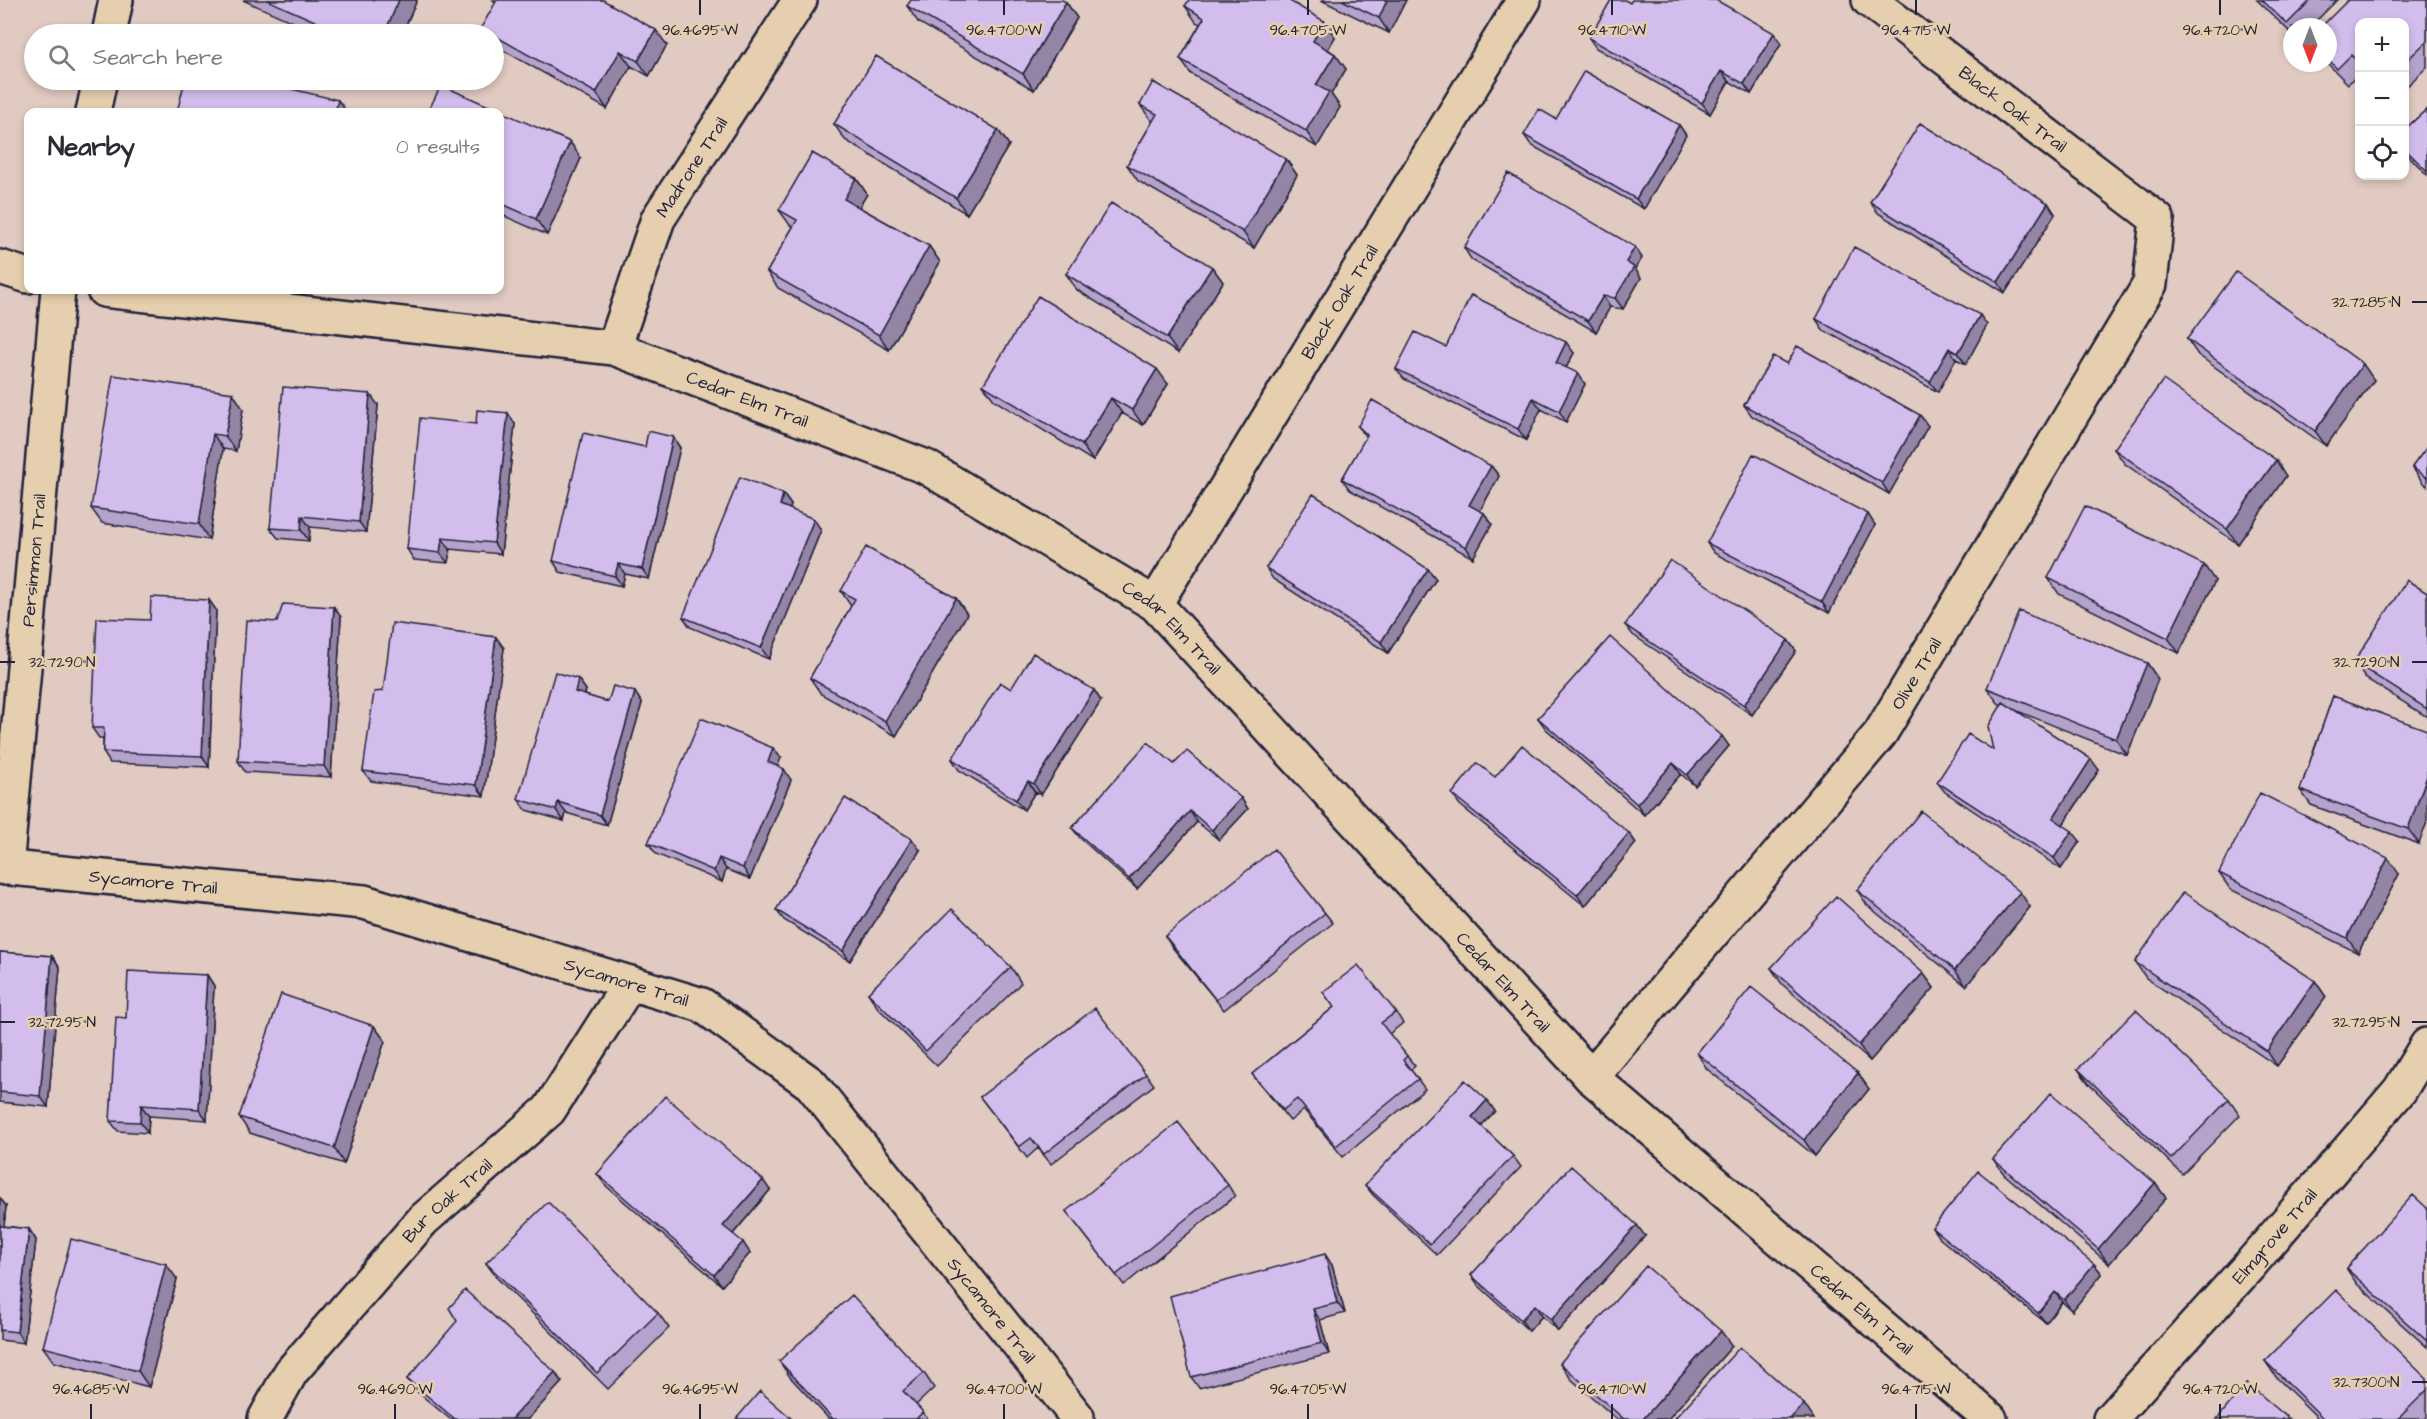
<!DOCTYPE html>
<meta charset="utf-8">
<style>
:root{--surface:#fff;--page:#f7f7f7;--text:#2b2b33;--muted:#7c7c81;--line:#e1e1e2}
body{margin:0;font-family:"Architects Daughter",sans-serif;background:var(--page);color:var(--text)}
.controls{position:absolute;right:18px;top:18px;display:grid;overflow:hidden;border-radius:12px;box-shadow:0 3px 9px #0003}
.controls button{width:54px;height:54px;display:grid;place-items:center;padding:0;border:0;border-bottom:2px solid var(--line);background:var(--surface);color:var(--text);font:30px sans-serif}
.compass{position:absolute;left:2283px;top:18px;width:54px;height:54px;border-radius:50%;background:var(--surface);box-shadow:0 3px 9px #0003;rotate:180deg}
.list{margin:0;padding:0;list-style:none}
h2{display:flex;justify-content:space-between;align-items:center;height:78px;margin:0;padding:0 24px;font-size:26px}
h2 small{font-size:20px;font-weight:400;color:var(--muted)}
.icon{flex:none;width:33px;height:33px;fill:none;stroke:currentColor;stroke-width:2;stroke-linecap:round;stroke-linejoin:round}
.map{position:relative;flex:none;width:2427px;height:1419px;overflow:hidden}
.search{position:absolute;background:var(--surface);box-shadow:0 3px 9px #0003;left:24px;top:24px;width:480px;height:66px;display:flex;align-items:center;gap:15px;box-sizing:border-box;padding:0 21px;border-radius:33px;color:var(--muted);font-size:22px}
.panel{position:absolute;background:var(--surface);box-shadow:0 3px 9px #0003;left:24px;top:108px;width:480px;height:186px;border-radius:12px}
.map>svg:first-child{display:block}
</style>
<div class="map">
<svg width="2427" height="1419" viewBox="0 0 2427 1419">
<rect width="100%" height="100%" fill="#e0cac1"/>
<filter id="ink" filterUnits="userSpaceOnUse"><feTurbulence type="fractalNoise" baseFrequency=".0167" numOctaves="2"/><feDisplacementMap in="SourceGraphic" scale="12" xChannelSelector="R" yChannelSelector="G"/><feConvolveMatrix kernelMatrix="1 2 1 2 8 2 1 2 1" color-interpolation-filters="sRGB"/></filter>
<g filter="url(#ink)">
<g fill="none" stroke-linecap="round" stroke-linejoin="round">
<defs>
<g id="street">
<path d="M109,34L116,0"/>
<path d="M93,112L100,80"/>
<path d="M0,267L28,276"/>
<path id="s1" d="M104,290L614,348L926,467L1155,604L1591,1077L1990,1419"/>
<path id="s2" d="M614,348L658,219L800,0"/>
<path id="s3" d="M1155,604L1524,0"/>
<path id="s4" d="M0,867L364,902L702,1005L811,1084L1077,1417L1075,1419"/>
<path id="s5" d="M6,868L58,290"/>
<path id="s6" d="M1591,1077L1880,734L2150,284L2157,219L1869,0"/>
<path id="s7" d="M265,1419L291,1372L423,1220L549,1110L630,983"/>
<path id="s8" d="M2110,1419L2249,1266L2400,1090L2427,1045"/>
</g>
</defs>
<use href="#street" stroke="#22223b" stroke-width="38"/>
<use href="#street" stroke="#e5cfae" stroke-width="33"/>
</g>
<path fill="#b5a3cc" stroke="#22223b" stroke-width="1.5" d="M243,0H417L402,34H320Z
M493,0H603L667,45L649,76L631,66L607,109L494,45V34H486L481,28L496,3Z
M1321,0H1406L1389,33Z
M2257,0H2337L2310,27H2292V34Z
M2427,0V67L2404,89V22H2360V73L2348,84L2327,63L2328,27Z
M1066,2L1077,18L1034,90L918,22L907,6Z
M1630,3L1781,44L1751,94L1729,81L1710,114L1596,48L1589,38Z
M1185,6L1324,21L1335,37L1328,49L1335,54L1346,69L1331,94L1340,107L1317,147L1191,74L1180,59L1200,24L1196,22Z
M1140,105L1286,159L1297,175L1254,248L1138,181L1127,165L1153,121L1151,120Z
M2427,109V175L2404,151V130Z
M500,112L570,142L581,158L547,235L500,214Z
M834,124L998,130L1009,145L967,214L845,140Z
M1679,125L1686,135L1644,209L1531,145L1524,135Z
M856,178L867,194L859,207L929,246L940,262L889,350L778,288L767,272L793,227L790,225L779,210Z
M1870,202L2048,203L2055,214L2005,293L1878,213Z
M1635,247L1642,258L1635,269L1641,278L1623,309L1610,307L1596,332L1471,259L1464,248Z
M1212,267L1223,282L1178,353L1077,290L1066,274Z
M1816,319L1987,325L1966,364L1956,359L1938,392L1823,330Z
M2187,339L2374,380L2326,446L2198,355Z
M1446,347L1574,353L1566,368L1585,384L1566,422L1541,409L1526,440L1404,379L1396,369Z
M1787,364L1920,415L1928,426L1889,494L1752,416L1744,405Z
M1168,384L1143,425L1122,413L1093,461L994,400L983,385Z
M378,405L366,532L310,527L309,541L278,538L270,528Z
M243,409L236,451L223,449L209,540L102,523L91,508Z
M476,424H515L501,554L450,549L448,563L414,560L407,549Z
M1358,426L1491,466L1499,476L1480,511L1484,513L1492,524L1473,558L1350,490L1342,479L1366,437Z
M673,437L680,448L649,579L625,574L622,586L560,572L553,561L645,447Z
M2427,447V486L2423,483L2412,467Z
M2114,449L2286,476L2238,544L2125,464Z
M783,494L791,505L790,509L821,530L769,659L690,627L683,617Z
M1875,525L1829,613L1714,553L1707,543Z
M1266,568L1428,569L1436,579L1388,653L1273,579Z
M2048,578L2215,581L2179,653L2059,594Z
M841,591L956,598L967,614L896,736L821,694L810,678L851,606Z
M2427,593V717L2365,678L2354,662Z
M209,600L216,610L209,767L110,763L103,752V738H99L92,728L150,620Z
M341,617L331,777L245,772L238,761L277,622Z
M1625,625L1788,640L1796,651L1752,715L1633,635Z
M504,648L484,796L371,781L363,771L383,691Z
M2147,663L2158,679L2127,755L2015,710L2099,770L2063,825L2080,841L2061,869L1945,792L1937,782L1993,750L2002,705L1998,703L1987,688Z
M578,679L586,690L585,695L608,702L642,703L607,825L566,813L564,821L526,810L518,799Z
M1011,689L1094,690L1101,701L1041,795L1035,792L1024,810L959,770L952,759Z
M2333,696L2419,844L2311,805L2300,790Z
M1538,718L1729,746L1695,786L1681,774L1644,815L1546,729Z
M781,758L777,766L791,780L750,879L726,869L722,882L656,854L648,843Z
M1174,764L1241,798L1248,809L1219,840L1197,822L1137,889L1080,838L1072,828Z
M1495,777L1629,833L1636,843L1585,906L1460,805L1452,794Z
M920,850L850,961L784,920L776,910Z
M2219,873L2399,874L2358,953L2230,889Z
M1857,890L2030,907L1966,986L1867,905Z
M1325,913L1333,923L1224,1010L1172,947L1165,936Z
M0,952L52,956L60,967L48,1107L0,1102Z
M2135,962L2315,981L2326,997L2277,1066L2146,978Z
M1011,967L1021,983L937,1066L878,1008L868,993Z
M1771,968L1923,973L1934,988L1870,1061L1782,984Z
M207,975L214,986L207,1120L149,1116L148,1133L118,1131L110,1121L126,1018Z
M1323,992L1396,1012L1403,1023L1389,1034L1415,1066L1411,1070L1425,1089L1343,1157L1304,1110L1290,1121L1260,1084L1252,1074L1334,1007Z
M374,1026L385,1041L344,1164L250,1133L239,1117Z
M1697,1053L1869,1089L1815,1156L1707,1069Z
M2078,1069L2229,1099L2240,1115L2182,1174L2089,1084Z
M1146,1074L1154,1085L1051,1164L1038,1148L1027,1158L980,1097Z
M1495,1111L1481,1126L1513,1156L1521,1167L1437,1255L1373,1195L1365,1185Z
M1993,1159L2155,1183L2166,1198L2109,1264L2004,1174Z
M597,1174L770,1190L733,1234L750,1253L722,1286L605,1185Z
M1228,1185L1235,1196L1124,1285L1066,1211Z
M0,1198L6,1206L4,1226L29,1229L36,1240L24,1343L0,1340Z
M2427,1208V1347L2357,1284L2346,1268Z
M1932,1228L2094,1264L2102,1274L2072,1311L2062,1302L2046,1323L1939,1238Z
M1645,1236L1558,1331L1542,1316L1529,1331L1479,1286L1471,1275Z
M486,1263L658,1313L669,1328L608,1389L497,1278Z
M1332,1265L1345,1313L1320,1320L1329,1354L1199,1388L1191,1377Z
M177,1279L149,1387L54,1362L43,1347Z
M1732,1346L1668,1419H1617L1571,1379L1560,1363Z
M779,1361L924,1373L934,1388L916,1405L928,1419H829L790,1377Z
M2265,1361L2427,1379V1417L2425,1419H2319L2276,1377Z
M407,1379L562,1382L528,1419H450L415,1390Z"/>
<path fill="#9484a6" stroke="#22223b" stroke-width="1.5" d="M399,0H417L402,34H384Z
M1387,0H1406L1389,33L1379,18Z
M1066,2L1077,18L1034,90L1023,74Z
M1324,21L1335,37L1324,56L1313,41Z
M656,30L667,45L649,76L638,61Z
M1774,33L1781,44L1751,94L1744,84Z
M620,51L631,66L607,109L596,93Z
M1335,54L1346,69L1331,94L1340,107L1317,147L1306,131L1316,85Z
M1721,71L1729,81L1710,114L1702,103Z
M338,100L347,112H335Z
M1679,125L1686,135L1644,209L1636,199Z
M998,130L1009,145L967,214L956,198Z
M570,142L581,158L547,235L536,219Z
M1286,159L1297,175L1254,248L1243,232Z
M856,178L867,194L855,214L844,199Z
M2048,203L2055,214L2005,293L1998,282Z
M929,246L940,262L889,350L879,335Z
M1635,247L1642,258L1635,269L1641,278L1623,309L1615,298L1626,262Z
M1212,267L1223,282L1178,353L1167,338Z
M1603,296L1610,307L1596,332L1588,321Z
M1980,315L1987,325L1966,364L1958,353Z
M1566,342L1574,353L1563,373L1556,363Z
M1949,348L1956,359L1938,392L1930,382Z
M2363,364L2374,380L2326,446L2315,431Z
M1157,369L1168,384L1143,425L1132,410Z
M1578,373L1585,384L1566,422L1559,411Z
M233,393L243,409L236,451L225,436Z
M370,394L378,405L366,532L359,522Z
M1111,398L1122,413L1093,461L1082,445Z
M1533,398L1541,409L1526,440L1518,429Z
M508,413L515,424L501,554L494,543Z
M1920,415L1928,426L1889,494L1882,483Z
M213,434L223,449L209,540L199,524Z
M673,437L680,448L649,579L642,569Z
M2276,460L2286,476L2238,544L2227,529Z
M1491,466L1499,476L1477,516L1469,505Z
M783,494L791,505L787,515L780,505Z
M1484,513L1492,524L1473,558L1466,547Z
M1868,514L1875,525L1829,613L1822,602Z
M302,516L310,527L309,541L301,530Z
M814,519L821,530L769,659L761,648Z
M442,538L450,549L448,563L440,553Z
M618,564L625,574L622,586L615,576Z
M2204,565L2215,581L2179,653L2168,638Z
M1428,569L1436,579L1388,653L1381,642Z
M956,598L967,614L896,736L885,721Z
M209,600L216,610L209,767L202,756Z
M334,607L341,617L331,777L324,766Z
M496,637L504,648L484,796L476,785Z
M1788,640L1796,651L1752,715L1744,705Z
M2147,663L2158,679L2127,755L2116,739Z
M578,679L586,690L582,702L575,692Z
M1094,690L1101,701L1041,795L1034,784Z
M635,692L642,703L607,825L600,815Z
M1722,736L1729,746L1695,786L1687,775Z
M773,748L781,758L775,773L768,762Z
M2091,759L2099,770L2060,829L2053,818Z
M1673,763L1681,774L1644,815L1637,804Z
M784,769L791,780L750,879L743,868Z
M2427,776V822L2419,844L2408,829Z
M1028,781L1035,792L1024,810L1016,800Z
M1241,798L1248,809L1219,840L1212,830Z
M558,802L566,813L564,821L556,810Z
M1190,811L1197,822L1137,889L1129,879Z
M2072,831L2080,841L2061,869L2054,858Z
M1629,833L1636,843L1585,906L1577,895Z
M912,839L920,850L850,961L843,951Z
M719,858L726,869L722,882L714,871Z
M2388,858L2399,874L2358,953L2347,938Z
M2020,892L2030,907L1966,986L1955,970Z
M52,956L60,967L48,1107L40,1096Z
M1923,973L1934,988L1870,1061L1859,1045Z
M207,975L214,986L207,1120L199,1109Z
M2315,981L2326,997L2277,1066L2267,1051Z
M374,1026L385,1041L344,1164L334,1148Z
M1858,1073L1869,1089L1815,1156L1804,1140Z
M1487,1100L1495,1111L1479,1128L1472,1117Z
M141,1105L149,1116L148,1133L140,1122Z
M763,1180L770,1190L731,1236L723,1226Z
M2155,1183L2166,1198L2109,1264L2098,1249Z
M0,1198L6,1206L3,1236L0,1233Z
M1637,1225L1645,1236L1558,1331L1551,1320Z
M29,1229L36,1240L24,1343L17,1332Z
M743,1242L750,1253L722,1286L714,1275Z
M1325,1254L1332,1265L1345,1313L1337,1303Z
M166,1264L177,1279L149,1387L138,1371Z
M2094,1264L2102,1274L2072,1311L2064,1300Z
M2055,1292L2062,1302L2046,1323L2038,1313Z
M1535,1305L1542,1316L1529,1331L1521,1320Z
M1313,1309L1320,1320L1329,1354L1322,1343Z
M1721,1331L1732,1346L1668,1419H1643Z
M555,1372L562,1382L528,1419H511Z
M1804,1404L1814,1419H1790Z"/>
<path fill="#d3bded" stroke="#22223b" stroke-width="1.5" d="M267,0H399L384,34H344Z
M497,0H603L656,30L638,61L620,51L596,93L481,28Z
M911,0H1062L1066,2L1023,74L907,6Z
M1189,0H1288L1324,21L1313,41L1335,54L1316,85L1329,92L1306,131L1180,59L1204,18L1185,6Z
M1342,0H1387L1379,18Z
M1611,0H1625L1630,3L1632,0H1716L1774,33L1744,84L1721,71L1702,103L1589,38Z
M2262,0H2311L2287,24Z
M2348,0H2427V41L2404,63V22H2360V64L2351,55L2337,69L2328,59V27H2321Z
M876,56L998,130L956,198L834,124Z
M1584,71L1679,125L1636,199L1524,135L1539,109L1556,119Z
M185,80H253L338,100L335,112H177Z
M1153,82L1286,159L1243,232L1127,165L1157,114L1140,105Z
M441,85L570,142L536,219L500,203V112H428Z
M2427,109V171L2404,148V130Z
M1920,123L2048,203L1998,282L1870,202Z
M812,153L856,178L844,199L929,246L879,335L767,272L797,220L779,210Z
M1508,173L1635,247L1626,262L1634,267L1615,298L1603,296L1588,321L1464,248Z
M1111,203L1212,267L1167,338L1066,274Z
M1854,247L1980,315L1958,353L1949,348L1930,382L1816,319Z
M2236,272L2363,364L2315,431L2187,339Z
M1471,295L1566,342L1556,363L1578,373L1559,411L1533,398L1518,429L1396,369L1415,332L1446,347Z
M1038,296L1157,369L1132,410L1111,398L1082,445L983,385Z
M1797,346L1920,415L1882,483L1744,405L1773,356L1787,364Z
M113,375L233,393L225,436L213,434L199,524L91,508Z
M2163,380L2276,460L2227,529L2114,449Z
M283,387L370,394L359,522L302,516L301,530L270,528Z
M1372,400L1491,466L1469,505L1484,513L1466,547L1342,479L1367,435L1358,426Z
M477,410L508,413L494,543L442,538L440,553L407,549L420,418L476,424Z
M648,431L673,437L642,569L618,564L615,576L553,561L583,433L645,447Z
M2427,447V478L2412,467Z
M1753,454L1868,514L1822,602L1707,543Z
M740,477L783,494L780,505L814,519L761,648L683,617Z
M1313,494L1428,569L1381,642L1266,568Z
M2085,506L2204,565L2168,638L2048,578Z
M866,547L956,598L885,721L810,678L855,599L841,591Z
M1670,560L1788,640L1744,705L1625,625Z
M2407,580L2427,593V709L2354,662Z
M151,597L209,600L202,756L103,752L104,728H92L97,618L150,620Z
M283,604L334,607L324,766L238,761L246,620L277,622Z
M2019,611L2147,663L2116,739L1987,688Z
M392,623L496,637L476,785L363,771L374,692L383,691Z
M1610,637L1722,736L1687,775L1673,763L1637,804L1538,718Z
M1033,653L1094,690L1034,784L1028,781L1016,800L952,759L1000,682L1011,689Z
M555,672L578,679L575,692L608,702L613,686L635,692L600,815L558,802L556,810L518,799Z
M2333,696L2427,730V776L2408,829L2300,790Z
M2003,702L2091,759L2053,818L2072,831L2054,858L1937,782L1968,734L1993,750L1988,727Z
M701,718L773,748L768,762L784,769L743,868L719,858L714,871L648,843Z
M1148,742L1174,764L1187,751L1241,798L1212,830L1190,811L1129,879L1072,828Z
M1522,745L1629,833L1577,895L1452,794L1477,763L1495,777Z
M2260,793L2388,858L2347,938L2219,873Z
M845,798L912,839L843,951L776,910Z
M1921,811L2020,892L1955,970L1857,890Z
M1274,849L1325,913L1216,1000L1165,936Z
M2183,892L2315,981L2267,1051L2135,962Z
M1836,896L1923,973L1859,1045L1771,968Z
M952,909L1011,967L926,1051L868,993Z
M0,952L52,956L40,1096L0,1092Z
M1358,965L1396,1012L1381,1023L1407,1056L1403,1060L1418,1079L1336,1146L1297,1099L1283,1110L1252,1074L1334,1007L1323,992Z
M128,971L207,975L199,1109L141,1105L140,1122L110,1121L116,1017L126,1018Z
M1751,987L1858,1073L1804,1140L1697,1053Z
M281,994L374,1026L334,1148L239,1117Z
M1095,1008L1146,1074L1044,1154L1031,1138L1019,1147L980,1097Z
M2136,1010L2229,1099L2171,1159L2078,1069Z
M1465,1080L1487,1100L1472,1117L1513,1156L1430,1244L1365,1185Z
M2051,1093L2155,1183L2098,1249L1993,1159Z
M665,1096L763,1180L723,1226L743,1242L714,1275L597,1174Z
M1178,1122L1228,1185L1116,1275L1066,1211Z
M1571,1166L1637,1225L1551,1320L1535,1305L1521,1320L1471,1275Z
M1978,1171L2094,1264L2064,1300L2055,1292L2038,1313L1932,1228Z
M2413,1195L2427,1208V1341L2346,1268Z
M548,1202L658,1313L597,1373L486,1263Z
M0,1226L29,1229L17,1332L0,1330Z
M71,1239L166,1264L138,1371L43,1347Z
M1325,1254L1337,1303L1313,1309L1322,1343L1191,1377L1170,1296Z
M1646,1266L1721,1331L1643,1419H1624L1560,1363Z
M465,1290L555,1372L511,1419H455L407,1379L457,1321L449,1308Z
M2336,1290L2427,1379V1390L2398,1419H2324L2265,1361Z
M852,1295L924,1373L903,1391L923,1412L916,1419H833L779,1361Z
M1740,1347L1804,1404L1790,1419H1674Z
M2247,1383L2289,1419H2217Z
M760,1391L792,1419H736Z"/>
</g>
<path fill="none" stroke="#22223b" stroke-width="2" d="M700,0V15M1004,0V15M1308,0V15M1612,0V15M1916,0V15M2220,0V15M2412,302H2427M0,662H15M2412,662H2427M0,1022H15M2412,1022H2427M2412,1382H2427M91,1404V1419M395,1404V1419M700,1404V1419M1004,1404V1419M1308,1404V1419M1612,1404V1419M1916,1404V1419M2220,1404V1419"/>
<g text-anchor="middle" stroke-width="5" stroke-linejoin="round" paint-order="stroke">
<g font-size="18" fill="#22223b" stroke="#e5cfae">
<text transform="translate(2013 109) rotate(37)" y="6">Black Oak Trail</text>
<text dy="6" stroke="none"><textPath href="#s2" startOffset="198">Madrone Trail</textPath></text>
<text dy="6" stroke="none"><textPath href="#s3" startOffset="354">Black Oak Trail</textPath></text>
<text dy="6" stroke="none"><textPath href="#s1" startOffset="656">Cedar Elm Trail</textPath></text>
<text dy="6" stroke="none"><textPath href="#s5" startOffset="309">Persimmon Trail</textPath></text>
<text dy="6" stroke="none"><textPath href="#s1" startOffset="1142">Cedar Elm Trail</textPath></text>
<text dy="6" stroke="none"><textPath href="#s6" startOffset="519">Olive Trail</textPath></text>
<text dy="6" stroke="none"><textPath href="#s4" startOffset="154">Sycamore Trail</textPath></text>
<text dy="6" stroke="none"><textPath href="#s4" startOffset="640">Sycamore Trail</textPath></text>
<text dy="6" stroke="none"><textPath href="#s1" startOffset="1628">Cedar Elm Trail</textPath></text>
<text dy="6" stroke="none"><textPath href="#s7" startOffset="286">Bur Oak Trail</textPath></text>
<text dy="6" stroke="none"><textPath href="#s8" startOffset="246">Elmgrove Trail</textPath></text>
<text dy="6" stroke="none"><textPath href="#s1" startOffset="2114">Cedar Elm Trail</textPath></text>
<text dy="6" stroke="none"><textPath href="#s4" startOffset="1143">Sycamore Trail</textPath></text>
</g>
</g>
<g font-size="15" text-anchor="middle" fill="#22223b" stroke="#e5cfae" stroke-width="5" stroke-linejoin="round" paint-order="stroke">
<text x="700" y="35">96.4695°W</text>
<text x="1004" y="35">96.4700°W</text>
<text x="1308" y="35">96.4705°W</text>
<text x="1612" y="35">96.4710°W</text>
<text x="1916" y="35">96.4715°W</text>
<text x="2220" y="35">96.4720°W</text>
<text x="2366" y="307">32.7285°N</text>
<text x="2366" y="667">32.7290°N</text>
<text x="62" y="667">32.7290°N</text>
<text x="2366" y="1027">32.7295°N</text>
<text x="62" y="1027">32.7295°N</text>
<text x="2366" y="1387">32.7300°N</text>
<text x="91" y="1394">96.4685°W</text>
<text x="395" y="1394">96.4690°W</text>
<text x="700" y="1394">96.4695°W</text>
<text x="1004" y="1394">96.4700°W</text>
<text x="1308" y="1394">96.4705°W</text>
<text x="1612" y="1394">96.4710°W</text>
<text x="1916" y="1394">96.4715°W</text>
<text x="2220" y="1394">96.4720°W</text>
</g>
</svg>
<div class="controls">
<button>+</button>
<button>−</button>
<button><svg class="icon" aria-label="locate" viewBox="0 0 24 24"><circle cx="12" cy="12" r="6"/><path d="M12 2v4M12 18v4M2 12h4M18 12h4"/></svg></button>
</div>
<svg class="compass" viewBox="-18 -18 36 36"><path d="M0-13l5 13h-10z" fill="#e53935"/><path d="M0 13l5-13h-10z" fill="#7c7c81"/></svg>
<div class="search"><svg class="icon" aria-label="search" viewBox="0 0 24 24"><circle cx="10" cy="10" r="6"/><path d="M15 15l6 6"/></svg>Search here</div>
<section class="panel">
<h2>Nearby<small>0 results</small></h2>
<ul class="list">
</ul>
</section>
</div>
